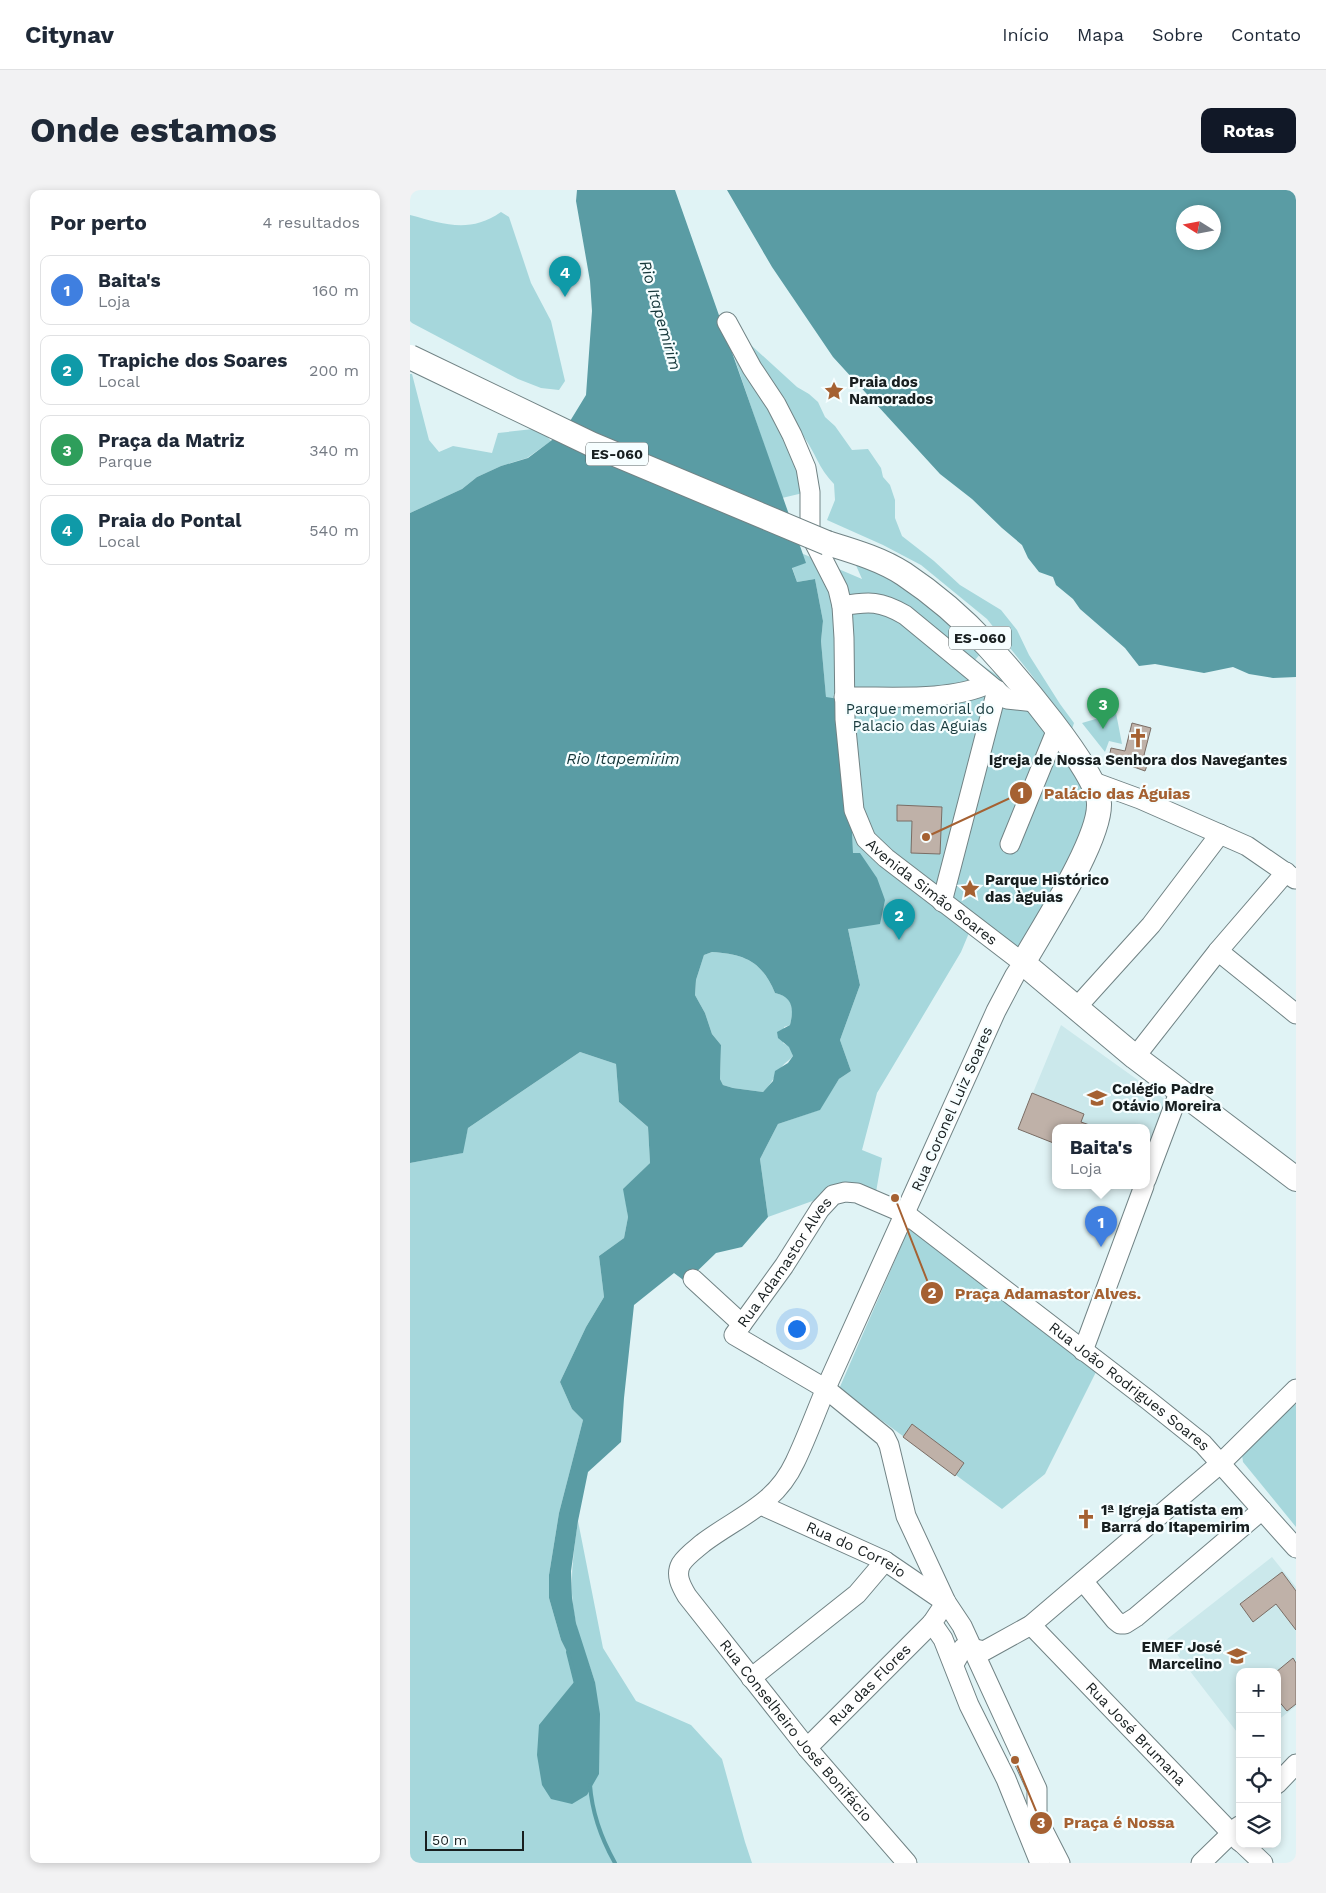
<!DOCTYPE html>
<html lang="pt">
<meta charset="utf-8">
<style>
:root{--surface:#fff;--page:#f2f2f3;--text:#1f2937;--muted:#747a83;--line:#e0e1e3;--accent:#111827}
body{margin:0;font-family:"Work Sans",sans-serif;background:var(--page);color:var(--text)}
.controls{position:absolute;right:15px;bottom:15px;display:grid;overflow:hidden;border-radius:10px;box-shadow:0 2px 8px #0003}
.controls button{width:45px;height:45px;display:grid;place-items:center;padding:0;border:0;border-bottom:1px solid var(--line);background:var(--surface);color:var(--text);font:25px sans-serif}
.compass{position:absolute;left:766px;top:15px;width:45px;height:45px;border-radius:50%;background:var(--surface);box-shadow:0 2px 8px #0003;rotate:281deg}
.scale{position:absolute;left:15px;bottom:12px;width:99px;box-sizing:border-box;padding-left:5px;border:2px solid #181f20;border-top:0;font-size:14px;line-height:18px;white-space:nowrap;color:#181f20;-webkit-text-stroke:4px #f6feff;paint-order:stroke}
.you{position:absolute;left:386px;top:1138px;width:18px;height:18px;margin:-12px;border:4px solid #fff;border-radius:50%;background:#1a73e8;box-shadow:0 0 0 8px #1a73e833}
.badge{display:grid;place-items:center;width:32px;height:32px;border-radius:50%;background:var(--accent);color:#fff;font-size:16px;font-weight:700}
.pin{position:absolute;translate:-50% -41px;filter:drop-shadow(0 1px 2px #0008)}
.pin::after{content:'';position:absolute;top:26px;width:18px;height:15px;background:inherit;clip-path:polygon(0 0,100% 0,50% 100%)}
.popup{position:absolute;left:642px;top:934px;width:98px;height:65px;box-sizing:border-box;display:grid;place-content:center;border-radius:10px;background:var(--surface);filter:drop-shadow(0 1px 4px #0005);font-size:16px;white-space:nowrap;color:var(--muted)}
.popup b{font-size:19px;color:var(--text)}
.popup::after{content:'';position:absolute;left:50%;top:100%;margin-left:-10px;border:10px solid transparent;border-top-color:var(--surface)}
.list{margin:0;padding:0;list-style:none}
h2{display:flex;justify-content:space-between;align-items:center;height:65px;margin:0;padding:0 20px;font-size:21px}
h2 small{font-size:16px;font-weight:400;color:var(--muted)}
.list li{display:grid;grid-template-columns:32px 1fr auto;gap:15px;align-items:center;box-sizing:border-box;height:70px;margin:0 10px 10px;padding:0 10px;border:1px solid var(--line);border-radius:10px}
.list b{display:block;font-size:19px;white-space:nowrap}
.list p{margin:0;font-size:16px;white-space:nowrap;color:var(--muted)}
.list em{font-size:16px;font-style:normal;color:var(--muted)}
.icon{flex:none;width:28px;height:28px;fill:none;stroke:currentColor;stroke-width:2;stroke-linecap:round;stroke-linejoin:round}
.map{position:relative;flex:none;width:886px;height:1673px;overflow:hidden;border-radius:10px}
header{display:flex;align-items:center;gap:30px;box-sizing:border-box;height:70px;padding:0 25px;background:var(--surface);border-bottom:1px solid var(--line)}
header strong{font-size:24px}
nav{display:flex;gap:28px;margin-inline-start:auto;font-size:18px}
.intro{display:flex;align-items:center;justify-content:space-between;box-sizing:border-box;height:120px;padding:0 30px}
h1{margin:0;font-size:35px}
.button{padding:12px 22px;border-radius:10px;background:var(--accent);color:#fff;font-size:18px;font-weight:700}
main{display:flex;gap:30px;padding:0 30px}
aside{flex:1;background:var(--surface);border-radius:10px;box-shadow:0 2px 8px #0003}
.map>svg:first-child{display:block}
</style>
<header>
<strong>Citynav</strong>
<nav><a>Início</a><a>Mapa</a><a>Sobre</a><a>Contato</a></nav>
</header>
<div class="intro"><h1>Onde estamos</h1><a class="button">Rotas</a></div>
<main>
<aside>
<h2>Por perto<small>4 resultados</small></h2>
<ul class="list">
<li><span class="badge" style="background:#3f7fe0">1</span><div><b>Baita's</b><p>Loja</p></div><em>160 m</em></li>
<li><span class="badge" style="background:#0f9aa8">2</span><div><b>Trapiche dos Soares</b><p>Local</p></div><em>200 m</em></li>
<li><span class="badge" style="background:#2e9e5b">3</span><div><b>Praça da Matriz</b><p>Parque</p></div><em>340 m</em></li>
<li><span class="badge" style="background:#0f9aa8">4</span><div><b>Praia do Pontal</b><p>Local</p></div><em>540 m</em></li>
</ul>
</aside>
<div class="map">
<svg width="886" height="1673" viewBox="0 0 886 1673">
<rect width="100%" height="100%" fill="#e0f3f5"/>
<path fill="#cbe8eb" d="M651,835L760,913L736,973V938H646V954L608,939Z
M862,1367L886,1397V1516L867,1531V1482H830V1546L756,1450Z"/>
<path fill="#a6d7dc" d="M91,22L99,27L121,93L141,131L155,191L149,200L131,198L108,189L2,133L0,131V25C34,34 59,44 91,22Z
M322,129L366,236L386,264L393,303L372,308L313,134Z
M339,155L342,156L387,197L399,204L408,212L415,227L425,236L442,260L458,259L471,278L473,287L480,295L485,310V328L492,346L524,371L550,395L591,420L607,440L619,465L650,514L664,533L662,539L620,483L577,429L511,375L473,355L417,330L425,310L424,294C408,277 406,264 394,247C386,235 374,223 375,208L369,206L352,182V176L338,157Z
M0,184H2L19,250L29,262L43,256L82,263L88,243L123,239L125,233L141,251L117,268L91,276L67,287L52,299L0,323Z
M391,363L452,389L445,373L496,391L571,463L565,470L625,512L686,599L666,658L614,769L564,731L551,762L467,903L452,960L472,968L466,1002L408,1009L358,1027L350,969L368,934L409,920L429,889L441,881L430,850L450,795L438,739L475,710L443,663L442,639L429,509L416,508L411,451L413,431L405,389L387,392L382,377L395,373Z
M706,523L712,554L699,551L695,562L672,533Z
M302,762C334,764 352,771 365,803C384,807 384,819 380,835L374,837L373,853L380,857L383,866C379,871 374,873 371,878C364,886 361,895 353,902L323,898L313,895L310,889L311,855L302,844L295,823L285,805L286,790L294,765Z
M170,862L206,874L209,912L238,937L240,973L214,999L218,1027L214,1048L189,1066L194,1107L176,1137L150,1192L162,1219L173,1230L149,1323L139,1385V1408L151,1450L160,1468L165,1487L164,1492L150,1511L185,1492C179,1473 170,1453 166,1433C158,1399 163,1365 168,1331L193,1458L226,1511L281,1535L312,1569L335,1652L342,1673H0V973L52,963L58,938Z
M499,1038L687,1180L635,1284L592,1319L429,1199Z
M886,1214V1337L833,1272L832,1265L862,1231Z"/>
<path fill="#5a9ca4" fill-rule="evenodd" d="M167,0H265L396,373L382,378L387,392L405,389L413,431L411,451L416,507L429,509L442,639L443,663H450L467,688L475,710L470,734L438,739L450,795L430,850L441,881L429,889L410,920L368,934L350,969L358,1027L332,1057L306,1063L276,1092L264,1083L224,1115L214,1208L211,1252L178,1282L168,1331L161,1381L162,1408L166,1433L185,1492L190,1524L189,1584L177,1605L162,1614L141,1609L132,1595L127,1565L129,1535L164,1492L165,1487L160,1468L151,1450L139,1408V1385L149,1323L173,1230L162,1219L150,1192L176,1137L194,1107L189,1066L214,1048L218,1027L213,999L240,973L238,937L209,912L206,874L170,862L58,938L53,963L0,973V323L52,299L67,287L91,276L118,268L154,241L176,205L182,121L180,91L166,11ZM302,762C334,764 352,771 365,803C383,807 384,819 380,835L367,842L368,848L379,857L383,866L378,873L365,881L363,891L353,902L323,898L313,895L310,889L311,855L302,844L295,823L285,805L286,790L294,765Z
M317,0H886V487L863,488L839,484L823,477L794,483L745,474L729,476L715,458L670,419L663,409L646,395L643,387L629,382L618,368L612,355L592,338L562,309L530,284L423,167L362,77ZM774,22H804V52H774Z"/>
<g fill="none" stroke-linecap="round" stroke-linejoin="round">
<path stroke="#5a9ca4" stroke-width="4" d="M158,1462L166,1494
M180,1595C182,1623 191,1648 205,1673"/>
</g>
<path fill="#bfb1a8" stroke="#7a6d65" d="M722,533L741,538L734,565L740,568L735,581L699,568L701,558L715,561Z
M487,615L532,617L530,664L501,663L502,631H487Z
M622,903L674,924L671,932L688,938H646V954L608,939Z
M502,1234L554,1273L545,1286L493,1247Z
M872,1382L886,1401V1440L866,1414L843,1432L830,1414Z
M883,1468L886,1473V1514L877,1521L867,1509V1482H866Z"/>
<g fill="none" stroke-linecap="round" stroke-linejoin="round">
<defs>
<g id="minor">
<path id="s1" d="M317,132L342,178L366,214L382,245L396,278L400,302V341L403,350L428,399L432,416L434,448L435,529L444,620L456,649L476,668L613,773L605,785L586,821C531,944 476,1067 420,1189C408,1216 398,1245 385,1272C365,1315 329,1326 293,1353C286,1359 276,1366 271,1374C265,1385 271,1396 277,1406L397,1558L497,1673"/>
<path d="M432,416C459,411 471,411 495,425L597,509L625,512"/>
<path d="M434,507C478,506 539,512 578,494"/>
<path d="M681,591L730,609L837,656L885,689"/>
<path d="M600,654L647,539"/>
<path d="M532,712L587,500"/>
<path d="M808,761L886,824"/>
<path d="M666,818L741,735L810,644"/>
<path d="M725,867L808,761L876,682"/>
<path d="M736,990L770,900"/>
<path d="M283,1089L332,1134"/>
<path d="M673,1161L734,996"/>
<path id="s2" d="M351,1315L475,1371L535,1412"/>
<path d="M673,1391L705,1430L710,1434H715L726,1427L852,1320"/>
<path d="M536,1412L522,1433L533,1449L559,1515L596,1589L630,1673"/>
<path id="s3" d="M621,1435L830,1652"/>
<path d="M544,1474L553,1458H561L574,1461L621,1435L811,1273L886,1199"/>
<path d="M341,1488L447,1404L475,1371"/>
<path id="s4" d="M397,1558L522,1433"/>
<path d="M867,1594L886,1574"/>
<path d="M833,1654L853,1673"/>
<path id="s5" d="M650,1673L627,1628V1599L552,1436L536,1412L496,1326L479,1255L475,1247L416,1199L324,1145L374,1076L410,1019L423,1005L435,1002L447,1003L496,1024L738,1210L793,1254L886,1358"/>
<path d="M791,1673L829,1636"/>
</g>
<path id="major" d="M417,353C443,361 471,369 494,384C524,404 553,429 577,455C602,482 689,582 689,614C690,651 632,739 613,773L725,867L886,989"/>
</defs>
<use href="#minor" stroke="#718385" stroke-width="21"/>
<use href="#major" stroke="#718385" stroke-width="26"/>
<use href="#minor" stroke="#fff" stroke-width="19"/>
<use href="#major" stroke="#fff" stroke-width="24"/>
<defs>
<path id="major-bridge" d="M0,167L181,254L417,353"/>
</defs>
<use href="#major-bridge" stroke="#718385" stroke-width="26" stroke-linecap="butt"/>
<use href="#major-bridge" stroke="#fff" stroke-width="24"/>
</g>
<defs>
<symbol id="sight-bare" viewBox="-9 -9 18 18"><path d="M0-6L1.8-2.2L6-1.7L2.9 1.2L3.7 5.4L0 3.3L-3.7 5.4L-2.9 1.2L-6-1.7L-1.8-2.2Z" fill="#a56132" stroke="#f6feff" stroke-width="2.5" paint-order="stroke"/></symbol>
<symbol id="church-bare" viewBox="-9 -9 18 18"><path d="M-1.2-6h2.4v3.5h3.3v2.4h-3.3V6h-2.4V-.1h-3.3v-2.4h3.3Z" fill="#a56132" stroke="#f6feff" stroke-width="2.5" paint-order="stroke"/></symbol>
<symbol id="school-bare" viewBox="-9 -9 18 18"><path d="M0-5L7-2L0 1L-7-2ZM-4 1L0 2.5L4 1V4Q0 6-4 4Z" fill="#a56132" stroke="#f6feff" stroke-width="2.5" paint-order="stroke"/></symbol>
</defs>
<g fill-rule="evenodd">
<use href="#sight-bare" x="410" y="187" width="28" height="28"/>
<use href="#church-bare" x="714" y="534" width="28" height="28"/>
<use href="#sight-bare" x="546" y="685" width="28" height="28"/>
<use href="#school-bare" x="673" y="894" width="28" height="28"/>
<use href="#church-bare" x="662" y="1315" width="28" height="28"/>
<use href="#school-bare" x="813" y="1452" width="28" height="28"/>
</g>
<g text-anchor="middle" stroke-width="4.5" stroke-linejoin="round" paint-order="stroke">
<g fill="#f6feff" stroke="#5b6263" stroke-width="1">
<rect x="176" y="252.5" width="62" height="23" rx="4"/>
<rect x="539" y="436.5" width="62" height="23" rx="4"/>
</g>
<g font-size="14" font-weight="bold" fill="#181f20">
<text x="207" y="269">ES-060</text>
<text x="570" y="453">ES-060</text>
</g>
<g font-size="15" font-weight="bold" fill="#181f20" stroke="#f6feff" text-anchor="start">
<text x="439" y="197">Praia dos<tspan x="439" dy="17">Namorados</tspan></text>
<text x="728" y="575" text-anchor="middle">Igreja de Nossa Senhora dos Navegantes</text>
<text x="575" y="695">Parque Histórico<tspan x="575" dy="17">das àguias</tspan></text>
<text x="702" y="904">Colégio Padre<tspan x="702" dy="17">Otávio Moreira</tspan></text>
<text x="691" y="1325">1ª Igreja Batista em<tspan x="691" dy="17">Barra do Itapemirim</tspan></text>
<text x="812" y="1462" text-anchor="end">EMEF José<tspan x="812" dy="17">Marcelino</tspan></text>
</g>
<g font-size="15" fill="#183a3d" stroke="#f6feff">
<text x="510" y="524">Parque memorial do<tspan x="510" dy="17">Palacio das Aguias</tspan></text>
</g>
<g font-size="15" fill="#181f20" stroke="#f6feff">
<text dy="5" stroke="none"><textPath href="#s1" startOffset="632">Avenida Simão Soares</textPath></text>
<text transform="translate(542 919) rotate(-66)" y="5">Rua Coronel Luiz Soares</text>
<text dy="5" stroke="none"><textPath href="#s5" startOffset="736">Rua Adamastor Alves</textPath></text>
<text dy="5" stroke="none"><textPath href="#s5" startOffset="1179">Rua João Rodrigues Soares</textPath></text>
<text dy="5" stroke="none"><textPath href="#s2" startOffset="105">Rua do Correio</textPath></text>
<text dy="5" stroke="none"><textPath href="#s4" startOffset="89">Rua das Flores</textPath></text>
<text dy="5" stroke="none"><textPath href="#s1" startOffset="1659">Rua Conselheiro José Bonifácio</textPath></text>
<text dy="5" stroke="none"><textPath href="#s3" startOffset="151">Rua José Brumana</textPath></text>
</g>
<g font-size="16" font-style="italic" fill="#16383b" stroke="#f6feff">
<text transform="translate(251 125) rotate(74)" y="6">Rio Itapemirim</text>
<text x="213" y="574">Rio Itapemirim</text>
</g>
</g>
<path fill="none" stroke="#a56132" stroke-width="2" d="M516 647L611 603M485 1008L522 1103M605 1570L631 1633"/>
<g fill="#a56132" stroke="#f6feff" stroke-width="2">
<circle cx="516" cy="647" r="5"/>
<circle cx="485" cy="1008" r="5"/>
<circle cx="605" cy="1570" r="5"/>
<circle cx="611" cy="603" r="12"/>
<circle cx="522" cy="1103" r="12"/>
<circle cx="631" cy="1633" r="12"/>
</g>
<g font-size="15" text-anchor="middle" font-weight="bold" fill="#fff">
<text x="611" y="608">1</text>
<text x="522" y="1108">2</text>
<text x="631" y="1638">3</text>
</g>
<g font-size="16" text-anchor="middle" font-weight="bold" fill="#a56132" stroke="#f6feff" stroke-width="4.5" stroke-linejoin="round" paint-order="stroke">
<text x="707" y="609">Palácio das Águias</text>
<text x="638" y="1109">Praça Adamastor Alves.</text>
<text x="709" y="1638">Praça é Nossa</text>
</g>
</svg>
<div class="controls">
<button>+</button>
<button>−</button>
<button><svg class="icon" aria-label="locate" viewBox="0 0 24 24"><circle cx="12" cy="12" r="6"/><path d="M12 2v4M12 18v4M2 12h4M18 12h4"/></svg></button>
<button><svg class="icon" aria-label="layers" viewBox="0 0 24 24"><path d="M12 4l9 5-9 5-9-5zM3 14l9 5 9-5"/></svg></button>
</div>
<svg class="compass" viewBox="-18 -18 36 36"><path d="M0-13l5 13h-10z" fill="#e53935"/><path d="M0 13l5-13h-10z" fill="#747a83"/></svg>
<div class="scale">50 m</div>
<div class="you"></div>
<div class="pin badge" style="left:691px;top:1057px;background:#3f7fe0">1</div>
<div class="popup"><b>Baita's</b>Loja</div>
<div class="pin badge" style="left:489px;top:750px;background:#0f9aa8">2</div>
<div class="pin badge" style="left:693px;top:539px;background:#2e9e5b">3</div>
<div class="pin badge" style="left:155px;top:107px;background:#0f9aa8">4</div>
</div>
</main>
